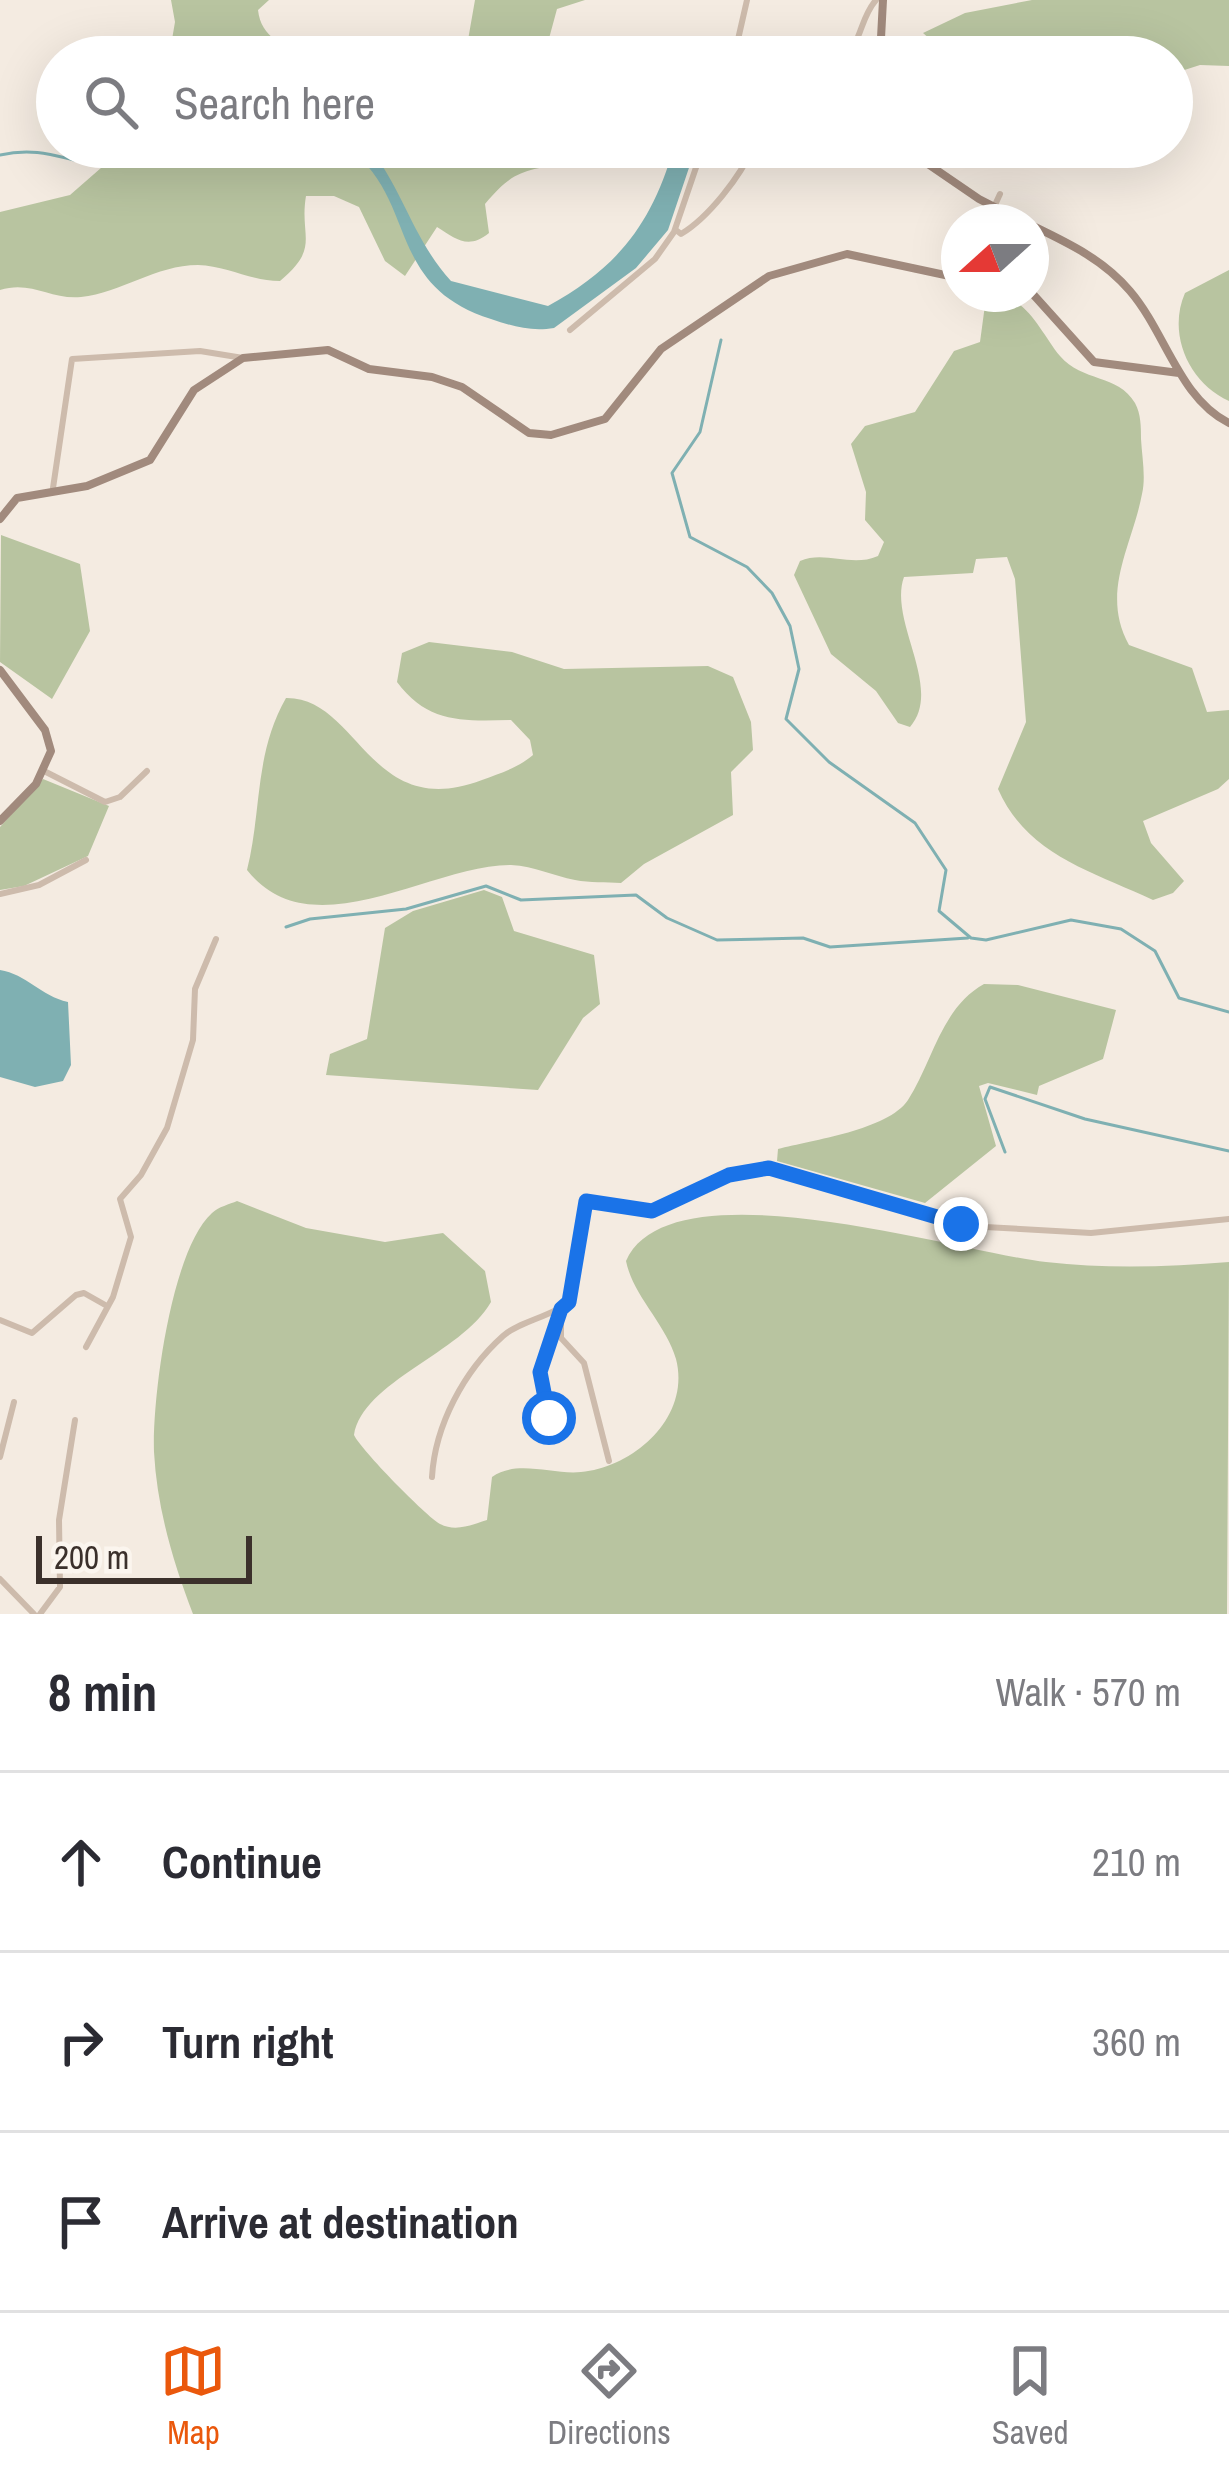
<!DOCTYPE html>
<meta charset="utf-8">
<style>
:root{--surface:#fff;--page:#f7f7f7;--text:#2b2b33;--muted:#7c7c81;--line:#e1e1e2;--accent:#ea580c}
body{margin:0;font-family:"Archivo Narrow",sans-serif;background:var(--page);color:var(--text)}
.compass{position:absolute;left:941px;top:204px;width:108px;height:108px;border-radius:50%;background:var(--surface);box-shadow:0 12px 48px #0002;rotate:249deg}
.scale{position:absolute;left:36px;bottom:30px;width:216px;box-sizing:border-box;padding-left:12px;border:6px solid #3b302b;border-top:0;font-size:33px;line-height:42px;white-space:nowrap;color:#3b302b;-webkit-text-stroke:9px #fbf5ee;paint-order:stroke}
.stop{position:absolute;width:36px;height:36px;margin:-27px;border:9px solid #1a73e8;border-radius:50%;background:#fff}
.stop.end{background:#1a73e8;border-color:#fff;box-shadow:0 3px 12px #0008}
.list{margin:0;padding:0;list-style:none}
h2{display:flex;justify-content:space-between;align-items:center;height:156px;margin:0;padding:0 48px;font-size:51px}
h2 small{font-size:39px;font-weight:400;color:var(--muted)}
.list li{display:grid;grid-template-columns:78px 1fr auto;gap:36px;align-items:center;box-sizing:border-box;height:180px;padding:0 48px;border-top:3px solid var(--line)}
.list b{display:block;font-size:45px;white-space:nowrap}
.list em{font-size:39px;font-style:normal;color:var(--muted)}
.icon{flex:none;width:66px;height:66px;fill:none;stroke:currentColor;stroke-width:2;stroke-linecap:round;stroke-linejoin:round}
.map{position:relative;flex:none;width:1229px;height:1614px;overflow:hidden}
.search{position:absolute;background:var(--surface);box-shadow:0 12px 48px #0002;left:36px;right:36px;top:36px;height:132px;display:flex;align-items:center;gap:30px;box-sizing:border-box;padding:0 42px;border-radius:66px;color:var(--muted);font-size:45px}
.sheet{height:696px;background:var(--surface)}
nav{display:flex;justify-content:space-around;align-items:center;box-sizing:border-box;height:168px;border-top:3px solid var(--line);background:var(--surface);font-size:33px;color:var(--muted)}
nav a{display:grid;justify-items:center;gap:6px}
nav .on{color:var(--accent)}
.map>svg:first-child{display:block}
</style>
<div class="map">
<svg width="1229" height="1614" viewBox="0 0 1229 1614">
<rect width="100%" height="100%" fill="#f4ebe1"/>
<path fill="#b8c4a0" d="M171,0H269L258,10C261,38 285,47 309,57H169L175,22Z
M475,0H585L557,9L544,57H465Z
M1032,0H1229V66L1200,65L1172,74V57C1122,57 955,66 923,33L965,13Z
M125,147H577L571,160C528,173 517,165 485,204L489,233C468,250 456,239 437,227L405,276L385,261L359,207L334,196H306C299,237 321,247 280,281C251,281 227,266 198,265C156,265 121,293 81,297C51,300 31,280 0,290V212L70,195Z
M1229,270V401C1189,383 1167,334 1185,293Z
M996,295C1028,298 1041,333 1060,356C1082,382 1118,374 1135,403C1141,414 1141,427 1141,439C1142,457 1146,477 1142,494C1132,547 1100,592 1129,645L1192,668L1207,712L1229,710V779L1218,789L1143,821L1151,843L1184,881L1173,893L1153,900C1091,871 1027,855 998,789L1026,722L1015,579L1007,557L976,559L973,573L904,577C888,621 944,688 910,727L898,723L876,691L831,654L794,575L800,561C825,550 851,568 878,556L884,542L865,520L866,492L851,444L865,426L915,412L954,351L980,342L985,305Z
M1,535L80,564L90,631L52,699L0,662Z
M429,642L512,652L564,669L708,666L733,677L751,722L753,750L731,772L733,815L644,864L621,883C606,882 590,883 575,880C553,876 535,866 511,865C432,864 311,952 247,870C262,810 254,754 286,698C359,697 369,823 482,780C500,773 518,768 533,755L530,740L511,720C464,721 428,724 397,682L402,653Z
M43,779L109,806L88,856L24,886L0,890V827Z
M484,890L502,897L514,931L594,955L600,1004L583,1018L538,1090L326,1075L330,1054L367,1039L385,928L413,911Z
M984,984L1018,985L1116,1010L1103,1059L1039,1086L1037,1095L988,1083L979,1086L996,1146L925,1203L777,1161L778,1149C812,1140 888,1130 908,1100C933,1061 941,1008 984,984Z
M237,1201L306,1228L385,1242L443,1233L485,1271L491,1302C461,1354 363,1381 354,1435C361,1450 426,1516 440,1524C456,1532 471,1525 487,1520L492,1477C517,1459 553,1475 581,1472C634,1467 691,1417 676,1359C666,1324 633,1296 626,1261C670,1161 961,1253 1046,1262C1106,1269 1169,1267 1229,1262L1227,1614H193C173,1562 157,1508 154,1452C152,1399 171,1250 212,1213C218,1207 230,1204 237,1201Z"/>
<path fill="#7fb0b2" d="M347,147H369C402,188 414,241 451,281L548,306C619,267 652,223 674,147H696L668,230L636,268L554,328C531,332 512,326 491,319C384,285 419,200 347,147Z
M0,970C26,974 41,996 68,1002L71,1065L63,1081L35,1087L0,1077Z"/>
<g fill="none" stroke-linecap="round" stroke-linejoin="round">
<path stroke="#7fb0b2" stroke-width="3" d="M0,155C67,140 87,188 153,147
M721,340L700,432L672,473L690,537L747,567L772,593L790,626L799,669L786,719L829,762L915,823L946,870L939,911L971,938L986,940L1071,920L1121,929L1155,951L1179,998L1229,1012
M286,927L310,919L406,909L486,886L521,900L636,895L667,918L717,940L803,938L830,947L968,938
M1005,1152L985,1099L990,1087L1085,1119L1229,1151"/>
<path stroke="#cdbbac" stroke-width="6" d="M734,57L747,0
M844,57C862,42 860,18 876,0
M994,207L1000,194
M676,230L681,234C708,218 741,176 753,147
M570,330L655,259L674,232L703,147
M53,488L72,359L200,351L243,358
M44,771L105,802L120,797L147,771
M0,894L39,885L86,860
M561,1310V1338L584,1363L609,1461
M0,1320L32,1333L76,1295L84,1293L107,1306
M86,1347L113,1297L131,1237L120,1199L141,1175L167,1128L193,1040L195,989L216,939
M546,1441C552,1399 530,1363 560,1325
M0,1457L14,1402
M432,1477C435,1425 464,1371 503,1336C518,1322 553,1316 569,1302L586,1201L652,1211L729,1175L769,1169L985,1227L1091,1233L1229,1219
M0,1579L34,1614
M40,1614L60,1587L59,1520L75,1420"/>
<path stroke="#a18a7d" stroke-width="8" d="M880,57L883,0
M903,147L979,199L1024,222
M1031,225C1068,243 1103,259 1130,291C1166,333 1179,398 1229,423
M1031,292L1094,362L1179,373
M0,519L17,498L87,486L150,460L194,390L243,358L328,350L369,369L432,377L462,387L529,433L551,435L605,419L661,349L769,276L847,254L959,278
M0,670L45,730L51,751L36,784L0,821"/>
</g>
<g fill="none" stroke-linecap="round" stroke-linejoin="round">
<path stroke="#1a73e8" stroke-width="15" d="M549,1418L540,1372L561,1309L569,1302L586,1201L652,1211L729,1175L769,1168L961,1224"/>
</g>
</svg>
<svg class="compass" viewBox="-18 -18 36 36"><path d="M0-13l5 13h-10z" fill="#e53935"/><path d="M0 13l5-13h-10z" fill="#7c7c81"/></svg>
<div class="scale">200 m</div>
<div class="stop" style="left:549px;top:1418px"></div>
<div class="stop end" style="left:961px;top:1224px"></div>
<div class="search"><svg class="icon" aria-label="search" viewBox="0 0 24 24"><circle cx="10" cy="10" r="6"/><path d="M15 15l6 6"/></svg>Search here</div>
</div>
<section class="sheet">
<h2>8 min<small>Walk · 570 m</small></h2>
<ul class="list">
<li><svg class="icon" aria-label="ahead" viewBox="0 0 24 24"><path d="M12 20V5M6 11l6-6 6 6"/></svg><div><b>Continue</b></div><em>210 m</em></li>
<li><svg class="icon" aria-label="right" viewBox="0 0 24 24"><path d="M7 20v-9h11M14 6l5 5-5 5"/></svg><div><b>Turn right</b></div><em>360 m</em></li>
<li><svg class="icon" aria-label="arrive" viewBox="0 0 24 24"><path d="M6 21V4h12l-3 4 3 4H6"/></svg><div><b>Arrive at destination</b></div></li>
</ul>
</section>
<nav>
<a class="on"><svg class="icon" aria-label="map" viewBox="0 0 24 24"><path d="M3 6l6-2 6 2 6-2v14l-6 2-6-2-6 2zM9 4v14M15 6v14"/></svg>Map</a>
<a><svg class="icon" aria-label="directions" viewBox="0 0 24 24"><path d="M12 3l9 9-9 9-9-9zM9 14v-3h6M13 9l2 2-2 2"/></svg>Directions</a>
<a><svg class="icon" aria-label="saved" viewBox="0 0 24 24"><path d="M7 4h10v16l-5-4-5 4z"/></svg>Saved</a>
</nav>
